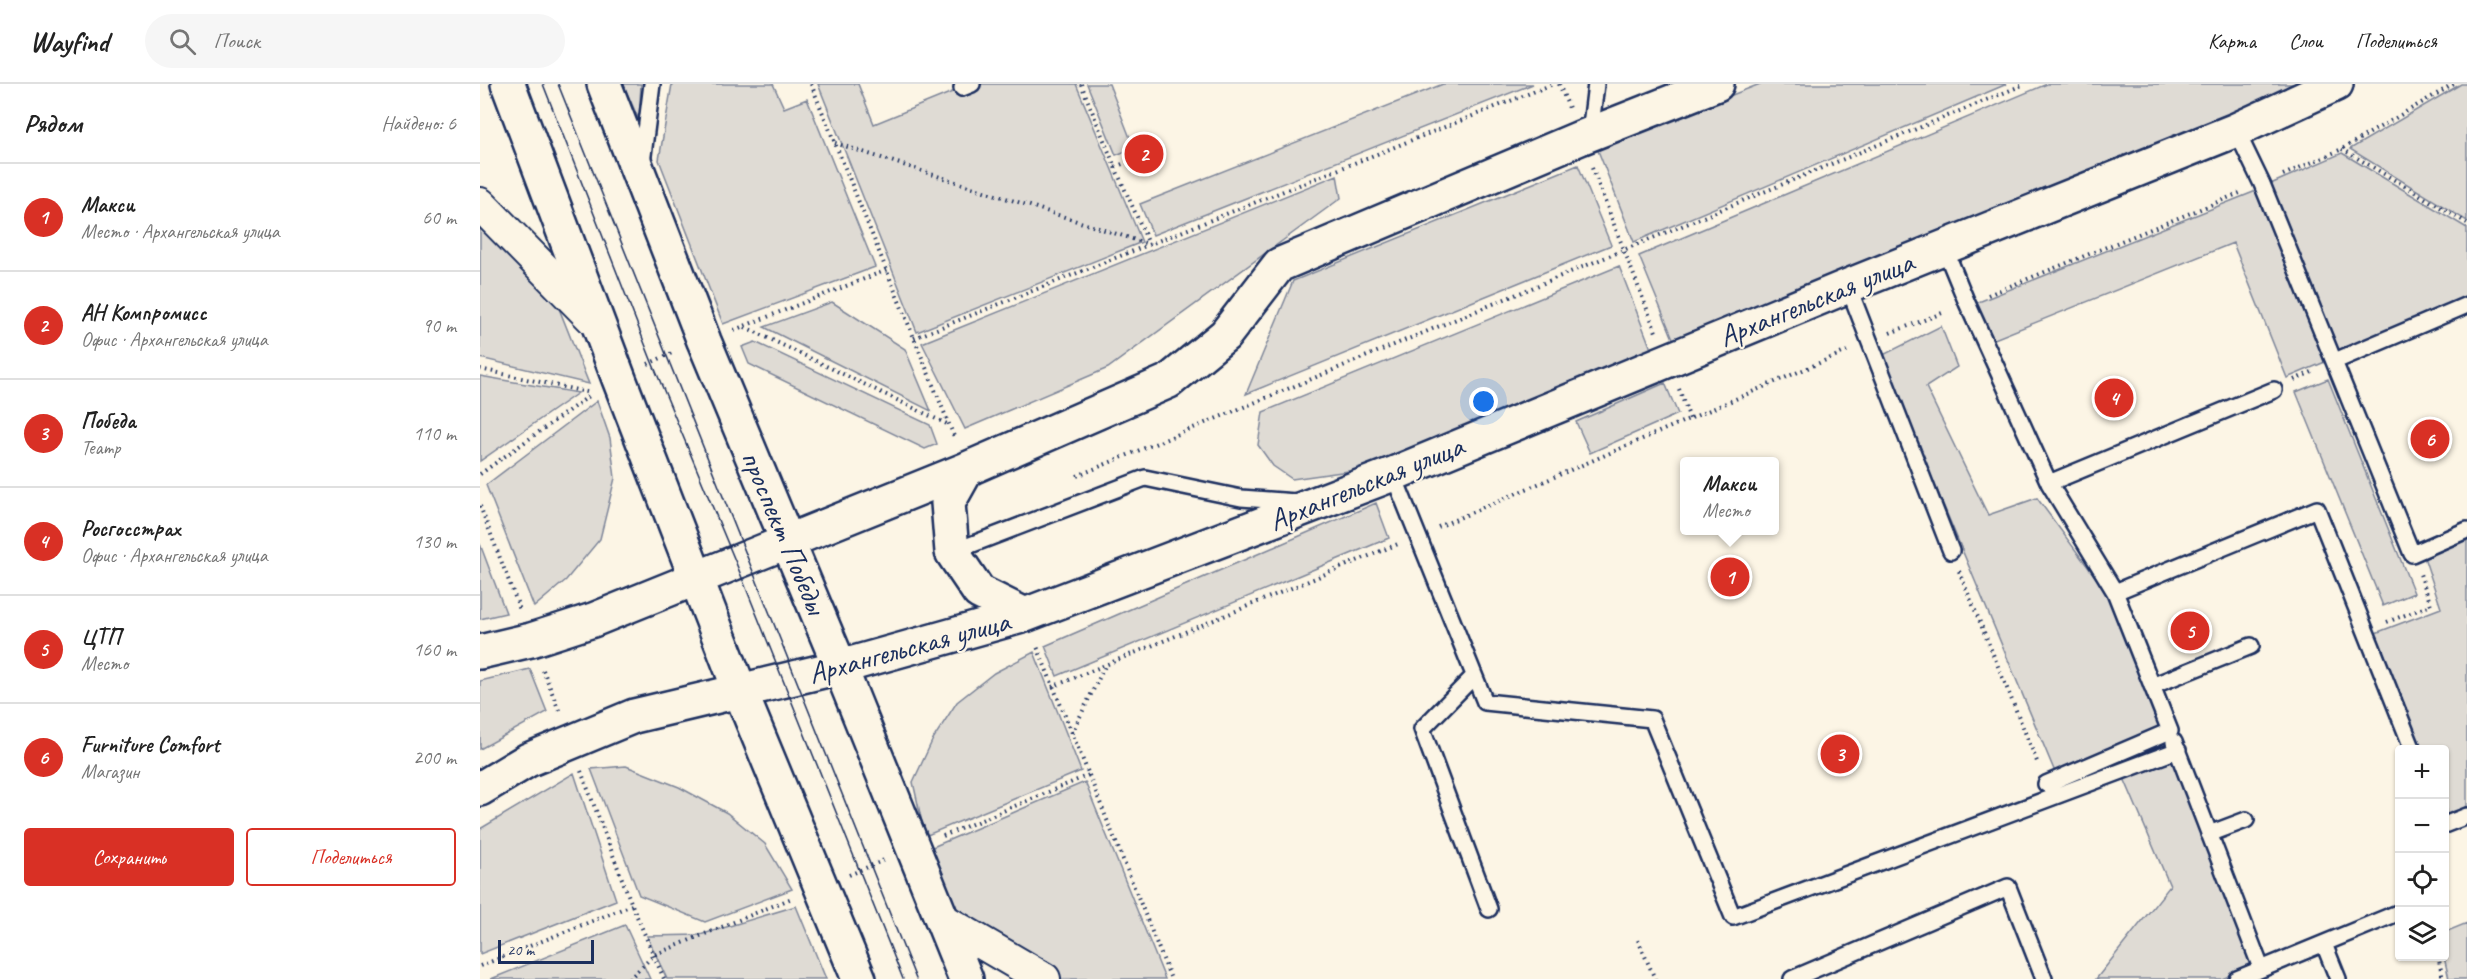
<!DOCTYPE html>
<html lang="ru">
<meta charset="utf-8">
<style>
:root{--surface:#fff;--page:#f6f6f6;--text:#222;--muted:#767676;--line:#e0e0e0;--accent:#d93025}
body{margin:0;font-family:Caveat,sans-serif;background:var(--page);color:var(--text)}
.controls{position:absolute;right:18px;bottom:18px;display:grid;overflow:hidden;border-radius:6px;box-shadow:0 2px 4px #0004}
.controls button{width:54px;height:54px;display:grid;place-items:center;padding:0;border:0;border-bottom:2px solid var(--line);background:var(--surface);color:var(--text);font:30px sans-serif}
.scale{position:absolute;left:18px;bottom:15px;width:96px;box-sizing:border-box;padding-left:6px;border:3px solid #1b2f5e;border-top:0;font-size:16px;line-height:21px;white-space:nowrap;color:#1b2f5e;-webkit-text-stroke:4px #fcf5e5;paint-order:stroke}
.you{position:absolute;left:1004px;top:318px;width:21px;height:21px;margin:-15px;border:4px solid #fff;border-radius:50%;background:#1a73e8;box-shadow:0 0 0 9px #1a73e833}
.badge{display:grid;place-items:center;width:39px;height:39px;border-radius:50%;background:var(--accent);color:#fff;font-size:20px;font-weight:700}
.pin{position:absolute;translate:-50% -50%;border:3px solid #fff;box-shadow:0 2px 6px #0006}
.popup{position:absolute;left:1200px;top:373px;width:99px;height:78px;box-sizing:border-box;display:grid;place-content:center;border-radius:6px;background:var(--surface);filter:drop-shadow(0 2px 4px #0005);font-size:20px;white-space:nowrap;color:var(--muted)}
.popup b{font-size:22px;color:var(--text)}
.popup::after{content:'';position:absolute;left:50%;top:100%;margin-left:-12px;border:12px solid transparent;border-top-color:var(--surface)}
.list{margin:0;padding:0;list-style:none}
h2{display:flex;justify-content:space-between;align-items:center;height:78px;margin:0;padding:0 24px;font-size:26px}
h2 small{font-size:20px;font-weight:400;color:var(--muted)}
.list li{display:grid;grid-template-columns:39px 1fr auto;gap:18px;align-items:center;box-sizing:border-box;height:108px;padding:0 24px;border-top:2px solid var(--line)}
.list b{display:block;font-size:22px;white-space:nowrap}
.list p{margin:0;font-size:20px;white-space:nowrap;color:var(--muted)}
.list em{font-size:20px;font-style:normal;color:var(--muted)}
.actions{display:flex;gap:12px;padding:18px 24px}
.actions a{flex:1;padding:14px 0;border:2px solid var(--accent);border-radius:6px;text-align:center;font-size:21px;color:var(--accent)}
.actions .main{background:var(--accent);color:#fff}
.icon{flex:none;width:33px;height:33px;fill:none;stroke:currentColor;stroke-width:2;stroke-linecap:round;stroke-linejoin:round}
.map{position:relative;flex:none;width:1987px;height:895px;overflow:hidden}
header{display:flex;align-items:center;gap:36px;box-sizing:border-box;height:84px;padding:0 30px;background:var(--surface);border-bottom:2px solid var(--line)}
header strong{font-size:28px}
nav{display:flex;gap:33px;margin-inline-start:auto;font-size:21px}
.search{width:420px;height:54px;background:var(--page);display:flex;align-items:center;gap:15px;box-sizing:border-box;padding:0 21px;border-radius:33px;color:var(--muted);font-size:22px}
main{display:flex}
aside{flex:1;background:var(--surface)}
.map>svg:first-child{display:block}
</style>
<header>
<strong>Wayfind</strong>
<div class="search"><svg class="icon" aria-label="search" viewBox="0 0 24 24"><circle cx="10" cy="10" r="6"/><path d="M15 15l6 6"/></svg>Поиск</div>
<nav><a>Карта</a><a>Слои</a><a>Поделиться</a></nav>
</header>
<main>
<aside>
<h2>Рядом<small>Найдено: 6</small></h2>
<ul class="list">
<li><span class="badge">1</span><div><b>Макси</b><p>Место · Архангельская улица</p></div><em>60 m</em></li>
<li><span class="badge">2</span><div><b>АН Компромисс</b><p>Офис · Архангельская улица</p></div><em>90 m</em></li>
<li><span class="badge">3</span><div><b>Победа</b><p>Театр</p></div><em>110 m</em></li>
<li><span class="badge">4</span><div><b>Росгосстрах</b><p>Офис · Архангельская улица</p></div><em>130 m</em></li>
<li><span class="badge">5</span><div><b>ЦТП</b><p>Место</p></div><em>160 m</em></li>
<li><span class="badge">6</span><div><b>Furniture Comfort</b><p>Магазин</p></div><em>200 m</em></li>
</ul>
<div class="actions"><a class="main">Сохранить</a><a>Поделиться</a></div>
</aside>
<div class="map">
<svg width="1987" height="895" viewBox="0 0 1987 895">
<rect width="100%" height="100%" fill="#fcf5e5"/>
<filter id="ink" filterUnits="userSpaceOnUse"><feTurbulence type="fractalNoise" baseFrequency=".0167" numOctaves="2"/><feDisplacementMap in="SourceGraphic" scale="12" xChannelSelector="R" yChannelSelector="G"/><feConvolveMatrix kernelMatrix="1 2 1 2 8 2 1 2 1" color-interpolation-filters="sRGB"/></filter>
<g filter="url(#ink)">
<path fill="#dfdbd4" stroke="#7d8599" stroke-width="1.5" d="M143,0H161L159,36Z
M192,0H293L304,24L327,15L395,183L243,240L179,76Z
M338,0H378L394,40L492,0H596L662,158L437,248Z
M607,0H629L654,64L636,71Z
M963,0H1053L673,151L660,120Z
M1280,0H1527L1154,158L1117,64Z
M1567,0H1814L1740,36L1194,257L1159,172Z
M1981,0H1987V137L1870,65Z
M1862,69L1987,144V218L1857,273L1786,102Z
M1098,81L1131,161L766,310L813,197Z
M857,91L861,114L628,284L485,345L442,259Z
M1781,105L1852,275L1807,294L1753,159L1507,258L1491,221Z
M0,139L78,222L109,300L0,274Z
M1139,182L1173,270L890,384L812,395L793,382L778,361L783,328Z
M352,218L425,265L451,327L284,243Z
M1461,242L1477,283L1446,303L1508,431L1557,414L1628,510L1774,881L1742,895H1616L1690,802L1632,666L1577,693L1401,272Z
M275,258L450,341L457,360L445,365L269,280L262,263Z
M0,292L98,309L0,377Z
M1848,295L1934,509L1903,522L1816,308Z
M1185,299L1198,330L1110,369L1096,338Z
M117,317L130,354L135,394L120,455L86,496L54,523L6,401Z
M896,419L909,454L577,592L565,562Z
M1987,450V726L1966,735L1964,666L1939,665L1893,550L1961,524L1943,470Z
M0,460L26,529L0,535Z
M554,568L601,687L445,752L433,698L453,655L477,618L514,589Z
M50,585L67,628L0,665V597Z
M146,682L199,703L247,729L285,760L312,805L225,838L159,811L111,685Z
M94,689L136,816L0,870V745Z
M605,698L685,895H572L483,838L448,765Z
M316,822L346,895H187L167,852L220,851Z
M1987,839V895H1969L1964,873L1965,848Z
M145,841L170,895H11Z"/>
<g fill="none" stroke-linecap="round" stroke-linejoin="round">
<defs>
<path id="lane" d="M482,4L492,0
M1756,46L1782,100L1932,470L1987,446
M1110,50L1116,0
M162,79L172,0
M1464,163L1487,219L1569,399L1635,508
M1368,202L1471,467
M1855,277L1987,221
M913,390L1005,618L1172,635L1253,833L1698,666
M1569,399L1794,306
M472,468L665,394L761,414L816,418
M993,593L942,645L1009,825
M1672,602L1771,562
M1694,658L1781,884
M1566,700L1690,647L1635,508L1837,425L1933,666
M1964,741L1987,732
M1729,750L1766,736
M1844,860L1858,895
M1312,895L1528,803L1564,895
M1757,895L1920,828"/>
<path id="street" d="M0,120L118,240
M463,836L564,895"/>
<path id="secondary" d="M360,583L486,895
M260,607L379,895"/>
<path id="primary" d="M28,0L139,295L260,607
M124,0L224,257L360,583
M487,385L468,419L472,468L499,508L545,531
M0,568L51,556L113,536L487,385L689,297L745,251L799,181L1100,54L1237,0
M0,705L48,676L154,632L360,583L545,531L913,390L1368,202L1756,46L1856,0"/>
</defs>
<use href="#lane" stroke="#1b2f5e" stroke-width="20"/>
<use href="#street" stroke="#1b2f5e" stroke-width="36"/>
<use href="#secondary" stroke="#1b2f5e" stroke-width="38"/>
<use href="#primary" stroke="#1b2f5e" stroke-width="38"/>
<path stroke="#1b2f5e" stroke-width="4" stroke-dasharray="1.5 4.5" stroke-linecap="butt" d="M331,0L475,355
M601,0L635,83L658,74
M1079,0L1089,24
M355,59L668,160
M1862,65L1987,139
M635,83L669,160
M1112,84L1176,248
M1803,91L1862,65L1974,0
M1508,211L1760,109
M265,243L469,341
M254,246L407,186
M1410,249L1465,228
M434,254L1073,0
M168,280L194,268
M0,285L111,309
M1814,296L1834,287
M1199,305L1210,335
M0,390L112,310
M597,392L1545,0
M0,422L40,526
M958,443L1367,267
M1479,487L1558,680
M1907,538L1951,521L1940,490
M63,586L80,629
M572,603L918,460
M592,649L626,580
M101,687L152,821L184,895
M609,691L691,895
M463,752L609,691L556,560
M369,791L404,776
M1158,856L1175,895
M1958,872L1963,895
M0,882L152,821
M149,895L174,871L312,814"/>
<use href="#lane" stroke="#fcf5e5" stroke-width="15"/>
<use href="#street" stroke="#fcf5e5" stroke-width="32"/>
<use href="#secondary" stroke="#fcf5e5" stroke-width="33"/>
<use href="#primary" stroke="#fcf5e5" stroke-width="33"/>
<path stroke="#1b2f5e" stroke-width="1.5" d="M63,0L172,278L256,479L423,895
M78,0L436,895"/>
</g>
</g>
<g text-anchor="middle" stroke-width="4.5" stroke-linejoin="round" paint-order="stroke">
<g font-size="30" fill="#1b2f5e" stroke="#fcf5e5">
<text transform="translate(1336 215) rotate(-22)" y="10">Архангельская улица</text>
<text transform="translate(886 399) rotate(-22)" y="10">Архангельская улица</text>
<text transform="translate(304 448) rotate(67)" y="10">проспект Победы</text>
<text transform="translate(429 563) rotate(-15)" y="10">Архангельская улица</text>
</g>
</g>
</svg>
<div class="controls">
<button>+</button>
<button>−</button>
<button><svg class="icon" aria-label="locate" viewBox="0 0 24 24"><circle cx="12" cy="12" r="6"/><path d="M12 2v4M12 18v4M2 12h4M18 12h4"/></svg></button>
<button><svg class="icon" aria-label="layers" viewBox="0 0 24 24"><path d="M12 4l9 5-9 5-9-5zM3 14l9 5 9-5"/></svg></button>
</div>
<div class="scale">20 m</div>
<div class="you"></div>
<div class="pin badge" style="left:1250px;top:493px">1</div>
<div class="popup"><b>Макси</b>Место</div>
<div class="pin badge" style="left:664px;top:70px">2</div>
<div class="pin badge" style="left:1360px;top:670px">3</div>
<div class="pin badge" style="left:1634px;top:314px">4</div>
<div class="pin badge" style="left:1710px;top:547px">5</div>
<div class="pin badge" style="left:1950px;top:355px">6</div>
</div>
</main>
